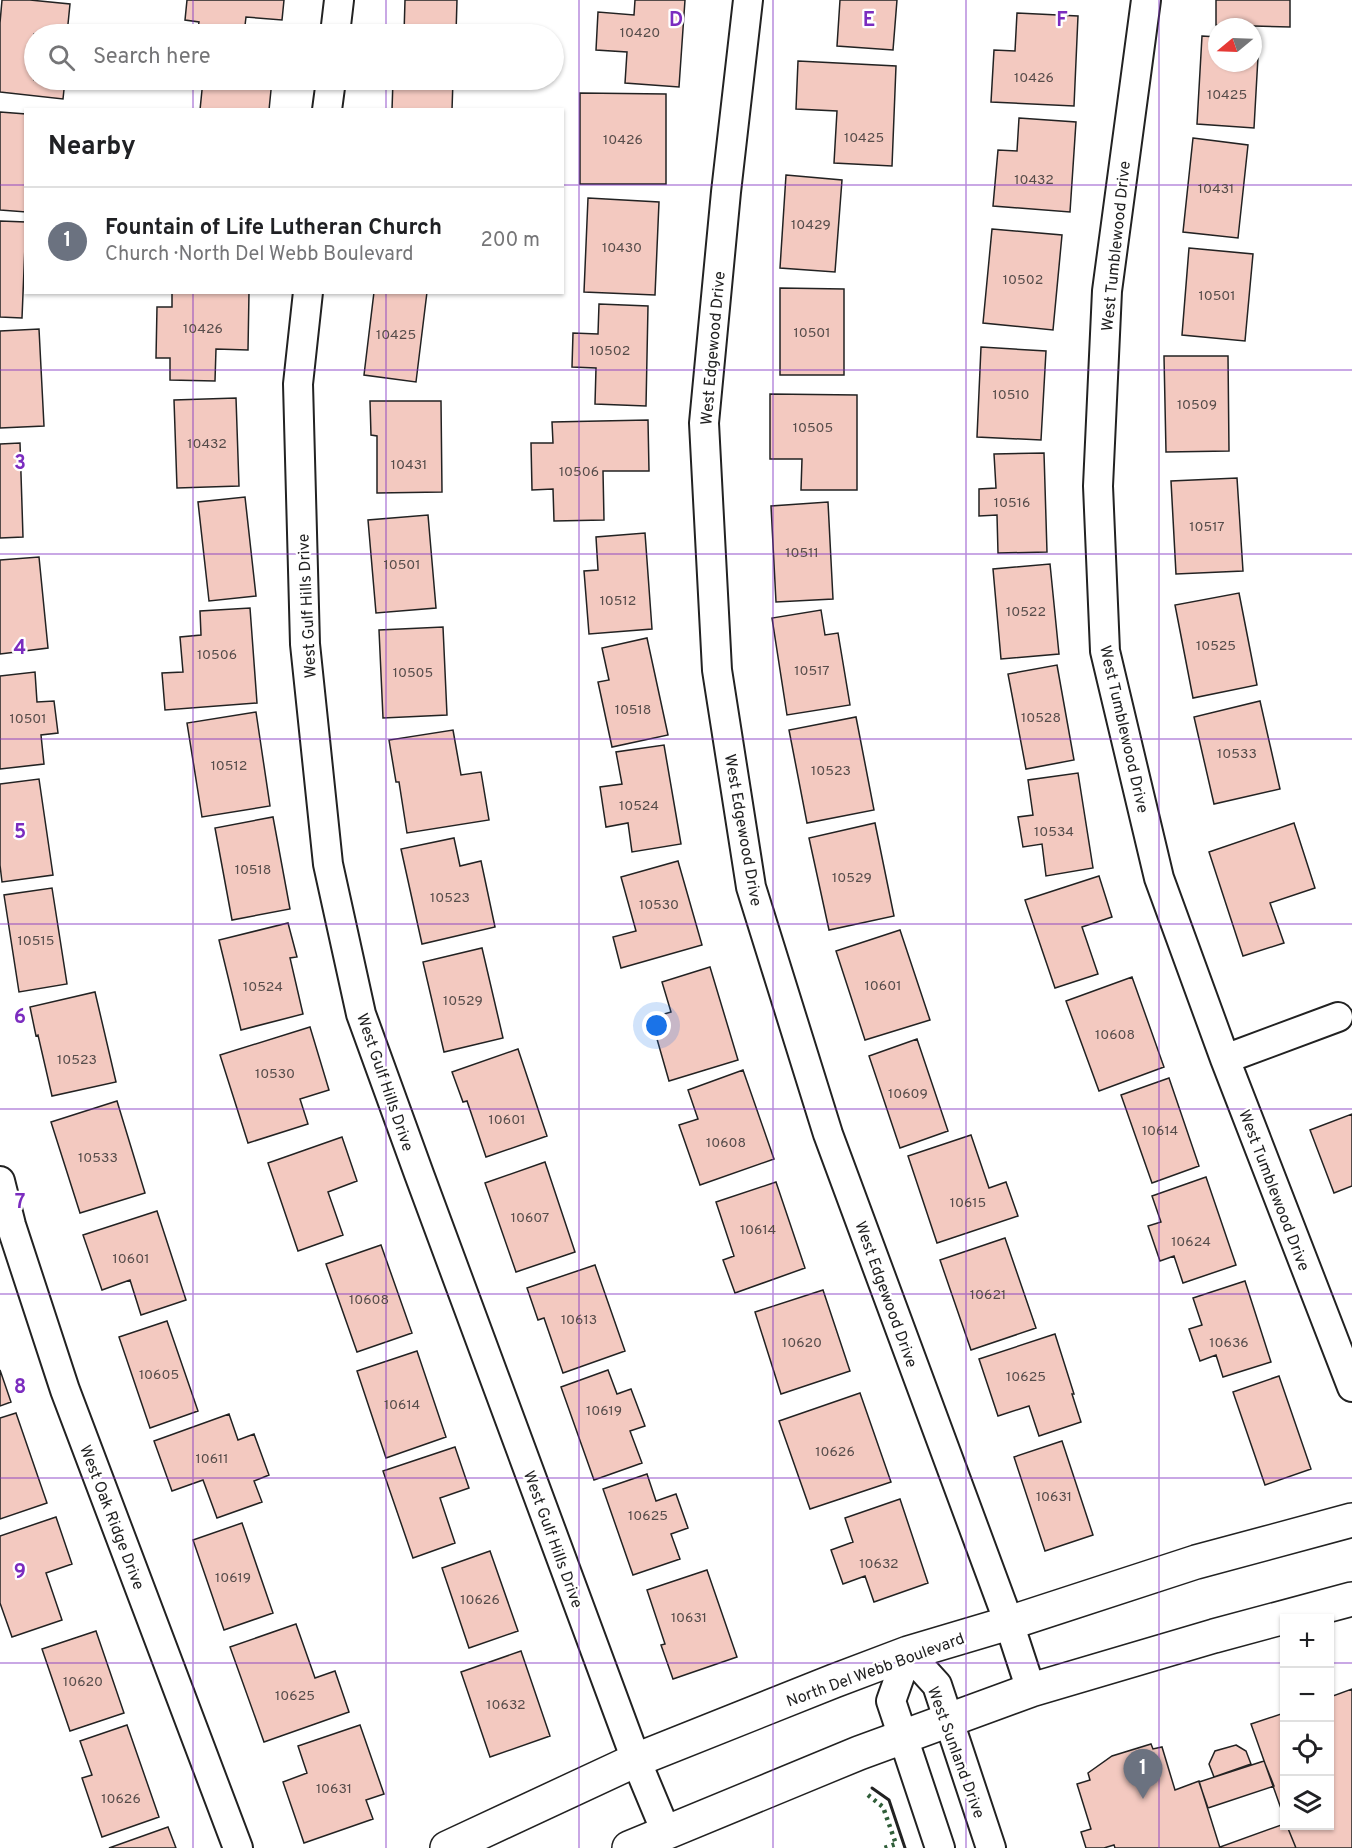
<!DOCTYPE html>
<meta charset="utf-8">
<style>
:root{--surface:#fff;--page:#f2f2f2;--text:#202124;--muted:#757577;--line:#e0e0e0;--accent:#111827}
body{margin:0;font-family:Overpass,sans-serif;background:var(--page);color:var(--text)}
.controls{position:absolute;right:18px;bottom:18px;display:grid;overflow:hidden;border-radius:0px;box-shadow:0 2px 4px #0004}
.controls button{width:54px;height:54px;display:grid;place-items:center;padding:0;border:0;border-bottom:2px solid var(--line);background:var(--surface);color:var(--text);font:30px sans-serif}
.compass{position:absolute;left:1208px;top:18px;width:54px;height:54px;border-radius:50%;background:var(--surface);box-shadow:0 2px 4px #0004;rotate:251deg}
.you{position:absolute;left:657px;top:1026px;width:21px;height:21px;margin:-15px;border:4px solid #fff;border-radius:50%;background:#1a73e8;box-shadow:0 0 0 9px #1a73e833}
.badge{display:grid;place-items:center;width:39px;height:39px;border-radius:50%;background:var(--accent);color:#fff;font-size:20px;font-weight:700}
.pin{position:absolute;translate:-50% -50px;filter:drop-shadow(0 2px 3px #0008)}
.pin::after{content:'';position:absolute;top:32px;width:21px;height:18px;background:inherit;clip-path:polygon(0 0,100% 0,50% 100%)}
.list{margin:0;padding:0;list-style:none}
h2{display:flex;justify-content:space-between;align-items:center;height:78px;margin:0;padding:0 24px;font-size:26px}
h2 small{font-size:20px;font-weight:400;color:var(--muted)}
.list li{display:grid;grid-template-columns:39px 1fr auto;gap:18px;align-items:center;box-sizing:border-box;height:108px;padding:0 24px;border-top:2px solid var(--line)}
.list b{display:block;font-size:22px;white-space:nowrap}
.list p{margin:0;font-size:20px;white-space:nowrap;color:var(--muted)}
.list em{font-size:20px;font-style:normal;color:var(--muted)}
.icon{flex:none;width:33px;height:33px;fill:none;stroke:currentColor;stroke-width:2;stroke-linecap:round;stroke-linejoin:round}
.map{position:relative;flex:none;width:1352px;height:1848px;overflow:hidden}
.search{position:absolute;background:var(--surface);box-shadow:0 2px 4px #0004;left:24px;top:24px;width:540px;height:66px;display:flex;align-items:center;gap:15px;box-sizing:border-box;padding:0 21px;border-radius:33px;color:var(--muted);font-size:22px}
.panel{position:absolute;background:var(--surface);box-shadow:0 2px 4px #0004;left:24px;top:108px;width:540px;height:186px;border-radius:0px}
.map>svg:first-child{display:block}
</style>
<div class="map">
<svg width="1352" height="1848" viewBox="0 0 1352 1848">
<rect width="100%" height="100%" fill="#fff"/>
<path fill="#f3c9c0" stroke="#222" stroke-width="1.5" d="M2,0H30L70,4L67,34H34V80H65L63,99L0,92V23Z
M187,0H284L282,20L246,17L244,34H197L199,22L185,20Z
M405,0H457L456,34H404Z
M635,0H685L679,87L625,83L627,52L596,50L598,12L634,15Z
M840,0H897L893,50L837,46Z
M1216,0H1290V27L1216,25Z
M1017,13L1078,16L1074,106L991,102L994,50L1015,51Z
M1202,36L1217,37V63H1253V39H1259L1254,128L1197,124Z
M798,61L896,66L892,166L834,163L837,111L796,109Z
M203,80H272L269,110H200Z
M393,80H453L452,110H392Z
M580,93L666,94V184H580Z
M0,112L26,114V212L0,210Z
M1019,118L1076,122L1070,212L993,206L998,150L1017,151Z
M1193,138L1248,145L1238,238L1183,232Z
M786,175L842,180L835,272L780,268Z
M588,198L659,202L655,295L584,292Z
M0,221L26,222L22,318L0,317Z
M992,229L1062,235L1053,330L983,323Z
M1189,248L1253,254L1245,341L1182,335Z
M780,288L844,289V375H780Z
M172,292H249L248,350L216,349L215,381L170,380V358H156L157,307H172Z
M374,292H427L416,382L364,375Z
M599,304L648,306L646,406L595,404L596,368L572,367L573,333L598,334Z
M39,329L44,426L0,428V331Z
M981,347L1046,351L1041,440L977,437Z
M1164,356H1228L1229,451L1166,452Z
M770,394L857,395V490H801L802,459H770Z
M236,398L239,486L177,488L174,400Z
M370,401H441L442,492L377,493V436L371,435Z
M648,420L649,471H603L604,520L554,521L553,489L532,490L531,443H553L552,422Z
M20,443L23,537L0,538V444Z
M1044,453L1047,552L998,553L997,515L979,516V489L996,488L994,454Z
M1237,478L1243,571L1176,574L1171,481Z
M245,497L256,596L209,601L198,502Z
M828,502L833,599L776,602L771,506Z
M428,515L436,608L376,613L368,520Z
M645,533L652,629L589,634L584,571L598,570L596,537Z
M39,557L48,648L0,654V560Z
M1050,564L1059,654L1001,659L993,569Z
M1239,593L1257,685L1193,698L1175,605Z
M250,608L257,703L165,710L162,673L183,672L180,637L201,635L200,611Z
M821,610L825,635L838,633L850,705L787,715L772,618Z
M443,627L447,715L383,718L379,630Z
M647,638L668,735L612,747L598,682L609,680L602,648Z
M1057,665L1074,760L1026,769L1008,674Z
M35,672L37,702L54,701L58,733L41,735L44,764L0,769V676Z
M1260,701L1280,789L1214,804L1194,717Z
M256,712L270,806L202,817L187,723Z
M856,717L874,810L807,823L789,730Z
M453,730L461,775L481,772L489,820L407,833L399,782H396L389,740Z
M664,745L681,844L632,852L628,823L606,827L600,787L622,784L616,752Z
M1078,773L1093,868L1046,876L1042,844L1023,847L1018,817L1033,815L1028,780Z
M39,779L53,875L2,882L0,865V784Z
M273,817L290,909L232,920L215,828Z
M875,823L894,916L829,930L809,838Z
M1294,823L1315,888L1270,903L1284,943L1243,956L1209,852Z
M454,838L460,866L481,861L495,927L422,944L401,849Z
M678,861L702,945L621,968L613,937L636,931L621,877Z
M1099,876L1112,917L1082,927L1098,974L1055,988L1025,900Z
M52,888L67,984L19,992L4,895Z
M288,923L297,957L290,958L303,1014L241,1030L219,940Z
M900,930L930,1020L865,1040L836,951Z
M482,948L503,1038L444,1052L423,962Z
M710,967L738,1060L669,1081L651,1018L671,1012L662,982Z
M1132,977L1164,1067L1099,1091L1066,1001Z
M95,992L116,1082L52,1096L38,1035L36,1036L30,1007Z
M310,1027L329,1090L300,1099L308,1124L248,1143L220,1055Z
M917,1039L948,1131L900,1148L869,1056Z
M518,1049L547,1136L486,1157L467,1101L463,1102L452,1072Z
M743,1070L774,1159L700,1185L679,1125L698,1119L688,1090Z
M1169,1078L1199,1166L1152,1183L1121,1095Z
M117,1101L145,1193L80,1213L51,1122Z
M1352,1114V1186L1334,1193L1310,1130Z
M971,1135L989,1188L1006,1182L1018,1216L937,1243L908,1156Z
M342,1137L357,1181L328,1192L343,1235L298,1251L268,1163Z
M545,1162L575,1252L516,1272L485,1183Z
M1206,1177L1236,1265L1183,1283L1174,1256L1160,1261L1148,1226L1161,1222L1152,1196Z
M776,1182L805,1268L735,1293L723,1260L734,1256L716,1202Z
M157,1211L186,1300L141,1315L130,1280L102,1290L83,1235Z
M1005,1238L1036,1328L971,1350L940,1260Z
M381,1245L412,1333L357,1352L326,1264Z
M595,1265L625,1351L563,1373L544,1318L538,1320L527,1288Z
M1245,1281L1271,1362L1223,1377L1216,1355L1200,1361L1189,1329L1202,1325L1193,1298Z
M823,1290L850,1371L781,1394L755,1312Z
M167,1321L198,1411L150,1428L119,1337Z
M1055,1334L1074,1394H1072L1081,1422L1039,1436L1029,1406L998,1416L979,1359Z
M417,1351L446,1437L386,1458L357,1371Z
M0,1370L11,1402L0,1406Z
M608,1370L617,1394L631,1389L645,1426L630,1431L642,1463L594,1480L561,1387Z
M1279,1376L1311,1469L1265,1485L1233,1392Z
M860,1393L891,1482L810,1509L779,1421Z
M16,1413L47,1503L0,1519V1418Z
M229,1414L238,1440L254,1434L269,1475L254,1481L262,1502L217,1518L203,1480L172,1491L154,1441Z
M1062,1441L1093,1535L1045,1551L1014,1457Z
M455,1447L469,1488L440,1498L455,1543L413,1558L383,1471Z
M647,1474L656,1501L676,1494L688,1528L671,1534L680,1559L633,1575L603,1489Z
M900,1499L928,1583L874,1602L865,1576L843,1584L831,1550L853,1542L845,1518Z
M56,1517L72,1564L46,1573L62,1620L12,1637L0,1603V1536Z
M242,1523L273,1613L224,1630L193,1540Z
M490,1551L518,1631L469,1648L442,1568Z
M707,1570L737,1657L673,1679L661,1645L665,1644L647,1590Z
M296,1624L315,1678L335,1671L349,1712L264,1742L230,1647Z
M96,1631L124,1713L70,1731L42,1649Z
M521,1651L550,1736L490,1757L461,1672Z
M1352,1689V1848H1296L1287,1826H1330V1697Z
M1284,1713V1817L1251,1724Z
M127,1725L159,1817L102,1837L82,1778L92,1775L80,1741Z
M360,1725L384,1794L366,1800L373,1819L304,1843L283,1782L307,1773L298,1746Z
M1151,1744L1153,1749L1162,1747L1175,1790L1199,1781L1220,1848H1115L1114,1845L1104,1848H1086L1081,1832L1091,1829L1077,1784L1090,1780L1088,1773L1112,1756Z
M1236,1745L1246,1751L1251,1764L1214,1777L1209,1764L1215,1751Z
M1264,1761L1274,1786L1208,1808L1199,1782Z
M1284,1824L1287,1826L1296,1848H1220V1847Z
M168,1827L176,1848H109Z"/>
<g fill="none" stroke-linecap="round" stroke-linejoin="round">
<defs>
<path id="street" d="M748,0L726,192L704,423L717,670L751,887L828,1134L1009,1623L1031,1690
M1146,0L1107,291L1098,486L1105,651L1159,878L1225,1059L1352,1387
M335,34L339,0
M327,110L331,80
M308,292L298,384L305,644L328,864L361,1014L419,1174L636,1760L666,1832
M1225,1059L1338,1017
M0,1181L11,1225L65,1390L238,1848
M940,1848L891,1701L908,1653L937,1685L991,1848"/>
<path id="secondary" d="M447,1848L636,1760L834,1681L908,1653L1009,1623L1196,1562L1352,1520
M629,1848L859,1753L1031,1690L1214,1636L1352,1599"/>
</defs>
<use href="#street" stroke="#222" stroke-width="32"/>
<use href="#secondary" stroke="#222" stroke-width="36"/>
<use href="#street" stroke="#fff" stroke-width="28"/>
<use href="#secondary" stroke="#fff" stroke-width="33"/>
<path stroke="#2f5e38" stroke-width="4.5" stroke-dasharray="3 4.5" stroke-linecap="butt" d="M868,1795L883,1807L896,1844L884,1848"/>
<path stroke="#222" stroke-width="3" d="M872,1788L889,1800L905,1848"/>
</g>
<path fill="none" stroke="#7b2cbf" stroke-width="1.5" stroke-opacity="0.55" d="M193,0V34M386,0V34M579,0V1848M773,0V1848M966,0V1848M1159,0V1848M193,80V110M386,80V110M0,185H26M562,185H1352M193,292V1848M386,292V1848M0,370H1352M0,554H1352M0,739H1352M0,924H1352M0,1109H1352M0,1294H1352M0,1478H1352M0,1663H1284M1330,1663H1352"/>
<g text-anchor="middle" stroke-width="4.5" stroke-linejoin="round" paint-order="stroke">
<g font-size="14" fill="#564c4a">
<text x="640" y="37">10420</text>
<text x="1034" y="82">10426</text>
<text x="1227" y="99">10425</text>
<text x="864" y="142">10425</text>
<text x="623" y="144">10426</text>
<text x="1034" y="184">10432</text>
<text x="1216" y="193">10431</text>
<text x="811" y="229">10429</text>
<text x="622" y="252">10430</text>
<text x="1023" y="284">10502</text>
<text x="1217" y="300">10501</text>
<text x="203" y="333">10426</text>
<text x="812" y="337">10501</text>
<text x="396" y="339">10425</text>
<text x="610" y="355">10502</text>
<text x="1011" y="399">10510</text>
<text x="1197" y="409">10509</text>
<text x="813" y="432">10505</text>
<text x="207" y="448">10432</text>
<text x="409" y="469">10431</text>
<text x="579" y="476">10506</text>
<text x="1012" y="507">10516</text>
<text x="1207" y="531">10517</text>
<text x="802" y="557">10511</text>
<text x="402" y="569">10501</text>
<text x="618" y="605">10512</text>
<text x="1026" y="616">10522</text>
<text x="1216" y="650">10525</text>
<text x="217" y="659">10506</text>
<text x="812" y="675">10517</text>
<text x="413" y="677">10505</text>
<text x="633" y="714">10518</text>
<text x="1041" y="722">10528</text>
<text x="28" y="723">10501</text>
<text x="1237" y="758">10533</text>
<text x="229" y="770">10512</text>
<text x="831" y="775">10523</text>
<text x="639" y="810">10524</text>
<text x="1054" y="836">10534</text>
<text x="253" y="874">10518</text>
<text x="852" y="882">10529</text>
<text x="450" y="902">10523</text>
<text x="659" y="909">10530</text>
<text x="36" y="945">10515</text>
<text x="883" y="990">10601</text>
<text x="263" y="991">10524</text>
<text x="463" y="1005">10529</text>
<text x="1115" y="1039">10608</text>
<text x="77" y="1064">10523</text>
<text x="275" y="1078">10530</text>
<text x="908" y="1098">10609</text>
<text x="507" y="1124">10601</text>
<text x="1160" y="1135">10614</text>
<text x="726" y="1147">10608</text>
<text x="98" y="1162">10533</text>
<text x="968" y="1207">10615</text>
<text x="530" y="1222">10607</text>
<text x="758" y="1234">10614</text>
<text x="1191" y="1246">10624</text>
<text x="131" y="1263">10601</text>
<text x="988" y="1299">10621</text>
<text x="369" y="1304">10608</text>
<text x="579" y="1324">10613</text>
<text x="802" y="1347">10620</text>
<text x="1229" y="1347">10636</text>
<text x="159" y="1379">10605</text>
<text x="1026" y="1381">10625</text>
<text x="402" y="1409">10614</text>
<text x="604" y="1415">10619</text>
<text x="835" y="1456">10626</text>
<text x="212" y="1463">10611</text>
<text x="1054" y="1501">10631</text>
<text x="648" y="1520">10625</text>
<text x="879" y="1568">10632</text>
<text x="233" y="1582">10619</text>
<text x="480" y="1604">10626</text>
<text x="689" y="1622">10631</text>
<text x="83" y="1686">10620</text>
<text x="295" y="1700">10625</text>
<text x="506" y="1709">10632</text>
<text x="334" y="1793">10631</text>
<text x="121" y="1803">10626</text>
</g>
<g font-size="16" fill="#222" stroke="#fff">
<text transform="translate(1115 246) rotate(-84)" y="6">West Tumblewood Drive</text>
<text transform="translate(712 348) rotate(-85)" y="6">West Edgewood Drive</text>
<text transform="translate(306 606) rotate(-93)" y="6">West Gulf Hills Drive</text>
<text transform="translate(1125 729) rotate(77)" y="6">West Tumblewood Drive</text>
<text transform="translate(744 830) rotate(80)" y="6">West Edgewood Drive</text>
<text transform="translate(386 1082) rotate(71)" y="6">West Gulf Hills Drive</text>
<text transform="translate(1275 1190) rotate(69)" y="6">West Tumblewood Drive</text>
<text transform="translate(887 1294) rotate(70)" y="6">West Edgewood Drive</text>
<text transform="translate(113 1517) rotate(69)" y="6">West Oak Ridge Drive</text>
<text transform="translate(554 1539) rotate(70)" y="6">West Gulf Hills Drive</text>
<text transform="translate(875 1669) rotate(-20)" y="6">North Del Webb Boulevard</text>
<text transform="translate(957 1752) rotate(70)" y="6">West Sunland Drive</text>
</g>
</g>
<g font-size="20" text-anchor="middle" font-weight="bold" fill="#7b2cbf" stroke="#fff" stroke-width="4.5" stroke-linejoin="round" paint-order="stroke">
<text x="676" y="26">D</text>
<text x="869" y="26">E</text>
<text x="1062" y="26">F</text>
<text x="20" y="469">3</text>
<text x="20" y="654">4</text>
<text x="20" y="838">5</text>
<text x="20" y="1023">6</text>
<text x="20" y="1208">7</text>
<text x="20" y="1393">8</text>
<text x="20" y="1578">9</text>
</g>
</svg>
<div class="controls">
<button>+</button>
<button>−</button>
<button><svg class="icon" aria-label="locate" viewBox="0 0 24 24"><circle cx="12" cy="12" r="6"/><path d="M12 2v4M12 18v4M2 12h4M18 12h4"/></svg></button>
<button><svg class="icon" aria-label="layers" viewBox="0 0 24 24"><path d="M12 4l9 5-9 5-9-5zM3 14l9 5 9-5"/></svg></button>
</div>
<svg class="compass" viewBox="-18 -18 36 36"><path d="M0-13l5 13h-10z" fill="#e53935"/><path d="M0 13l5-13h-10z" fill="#757577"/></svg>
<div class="you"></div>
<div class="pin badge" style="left:1143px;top:1799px;background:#6b7280">1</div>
<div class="search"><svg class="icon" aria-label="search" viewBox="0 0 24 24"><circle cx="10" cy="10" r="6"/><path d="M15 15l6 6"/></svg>Search here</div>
<section class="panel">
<h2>Nearby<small></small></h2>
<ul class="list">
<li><span class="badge" style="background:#6b7280">1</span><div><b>Fountain of Life Lutheran Church</b><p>Church · North Del Webb Boulevard</p></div><em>200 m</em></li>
</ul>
</section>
</div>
